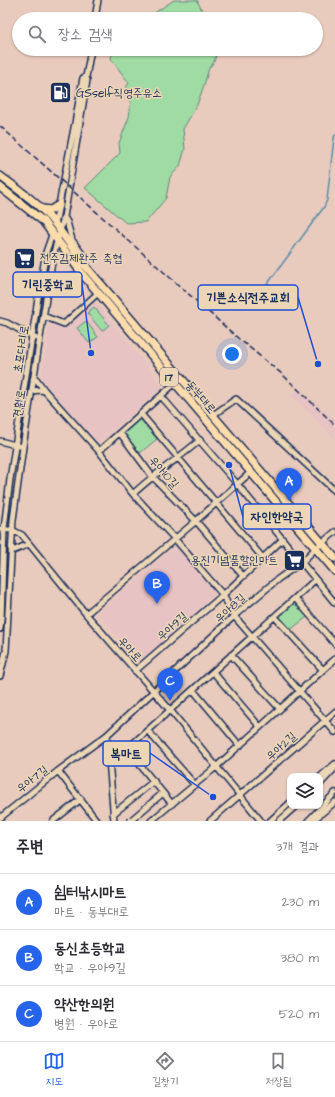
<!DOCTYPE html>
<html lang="ko">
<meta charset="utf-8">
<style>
:root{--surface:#fff;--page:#f2f2f3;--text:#2b2b33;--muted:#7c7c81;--line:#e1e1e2;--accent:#2563eb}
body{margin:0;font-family:"Architects Daughter","Poor Story",sans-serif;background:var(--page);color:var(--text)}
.controls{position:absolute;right:12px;bottom:12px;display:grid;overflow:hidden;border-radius:8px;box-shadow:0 1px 3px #0004}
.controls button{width:36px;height:36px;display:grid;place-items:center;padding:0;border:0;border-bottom:1px solid var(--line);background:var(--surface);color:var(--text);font:20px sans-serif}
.you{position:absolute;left:232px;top:354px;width:14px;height:14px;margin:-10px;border:3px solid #fff;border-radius:50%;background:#1a73e8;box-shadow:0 0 0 6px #1a73e833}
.badge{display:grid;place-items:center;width:26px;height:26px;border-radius:50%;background:var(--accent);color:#fff;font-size:13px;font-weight:700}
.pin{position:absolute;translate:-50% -33px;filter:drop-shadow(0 1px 2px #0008)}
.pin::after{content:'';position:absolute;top:21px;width:14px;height:12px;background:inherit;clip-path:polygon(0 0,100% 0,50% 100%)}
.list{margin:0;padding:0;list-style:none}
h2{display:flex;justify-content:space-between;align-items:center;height:52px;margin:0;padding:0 16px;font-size:17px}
h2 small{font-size:13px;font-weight:400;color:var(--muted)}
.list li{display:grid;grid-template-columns:26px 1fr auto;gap:12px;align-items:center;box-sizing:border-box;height:56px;padding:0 16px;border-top:1px solid var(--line)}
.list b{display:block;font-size:15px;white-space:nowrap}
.list p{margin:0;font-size:13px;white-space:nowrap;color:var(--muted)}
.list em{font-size:13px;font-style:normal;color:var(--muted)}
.icon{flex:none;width:22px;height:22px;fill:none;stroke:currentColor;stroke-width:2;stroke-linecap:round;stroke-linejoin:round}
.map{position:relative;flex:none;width:335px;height:821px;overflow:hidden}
.search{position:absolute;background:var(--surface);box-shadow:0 1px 3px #0004;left:12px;right:12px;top:12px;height:44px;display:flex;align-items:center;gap:10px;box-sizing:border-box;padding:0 14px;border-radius:22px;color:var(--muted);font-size:15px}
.sheet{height:220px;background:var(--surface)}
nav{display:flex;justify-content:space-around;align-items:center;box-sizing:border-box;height:56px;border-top:1px solid var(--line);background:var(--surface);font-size:11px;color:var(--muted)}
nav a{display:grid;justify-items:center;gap:2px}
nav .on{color:var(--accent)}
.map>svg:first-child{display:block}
</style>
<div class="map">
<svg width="335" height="821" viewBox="0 0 335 821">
<rect width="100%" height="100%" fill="#e9cbbd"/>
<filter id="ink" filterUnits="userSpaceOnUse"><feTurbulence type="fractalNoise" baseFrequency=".025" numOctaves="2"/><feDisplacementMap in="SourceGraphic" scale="8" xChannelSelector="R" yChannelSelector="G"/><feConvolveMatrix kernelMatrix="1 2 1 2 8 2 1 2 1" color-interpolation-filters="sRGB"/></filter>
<g filter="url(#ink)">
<path fill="#e7c3c3" d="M96,302L163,386L98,444L41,378L50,323L64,327Z
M299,390L335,419V439L292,396Z
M175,546L216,594L140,663L98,613Z"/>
<path fill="#9fdba2" stroke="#5d8580" d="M174,0H197L206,19H145Z
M113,49H218L214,62L209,68L204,85L197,105L183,129L185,149L180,166L170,177L166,198L146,222L126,223L85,188L120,153L119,143L129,117L131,103L124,91L129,83L111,59Z
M94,307L109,325L102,331L87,313Z
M86,321L98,337L89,343L77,328Z
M139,418L157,439L140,453L122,432Z
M294,603L307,617L289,631L278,617Z"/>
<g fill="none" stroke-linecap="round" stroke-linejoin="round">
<path stroke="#568caa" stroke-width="1.5" d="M269,295L266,286L324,207L327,200L334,138L335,135"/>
<defs>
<path id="minor" d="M95,19L98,0
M64,217L67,222L72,240L85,258L82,262
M55,225L75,123L83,78L86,77
M43,316L64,324L98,293
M0,321L7,323L35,338
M33,379L37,380L45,391L99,451L133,494L175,539L198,566L223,595L234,616L335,732
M32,391L41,390L45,391
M161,396L238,485L335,603
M141,414L262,557
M213,415L236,399L335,491
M120,433L152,476L196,521L243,576
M0,441L19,446
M99,451L182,377
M133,494C154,474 178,459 200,440
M0,529L12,530L22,535L86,614L170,710L261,821
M11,550H15L29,544
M295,598L335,644
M86,614L196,521L251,472
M275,617L323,670
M0,629L1,619L4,529L10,479L38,298L46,252L53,232
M231,655L280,709
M135,671L223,595L282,540
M213,672L260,727
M0,676L6,651L13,520L23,447L48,286L53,256L64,217L87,80L86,77L91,49
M193,690L240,746
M148,731L195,785
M107,735L114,821
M127,749L172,804
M109,765L315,580
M58,771L97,821
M320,777L335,764
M320,784L335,768
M113,814L154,781
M0,818L58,771L107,735L234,616L278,579L302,562L316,548L335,532
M312,818L317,817L335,802
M53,821L81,799
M130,821L163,793
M151,821L216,767L335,659
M210,821L335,712
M270,821L290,803
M279,821L296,806
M308,821L335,793"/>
<path id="major" d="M0,176C19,190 41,205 55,224C65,237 73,249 82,262L335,558
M0,187L43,221L84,276L335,571
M42,209L51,210L59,205
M48,286L70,278L84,276"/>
</defs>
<use href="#minor" stroke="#1b2f5e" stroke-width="8"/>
<use href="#major" stroke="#1b2f5e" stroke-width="10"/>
<use href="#minor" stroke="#ecd6b5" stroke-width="5"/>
<use href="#major" stroke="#fddcac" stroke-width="7"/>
<path stroke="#1b2f5e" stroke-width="1.5" stroke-dasharray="6 3" stroke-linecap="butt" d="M0,126L239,339L282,374L335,425"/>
</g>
</g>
<defs>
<symbol id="fuel-square" viewBox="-11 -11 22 22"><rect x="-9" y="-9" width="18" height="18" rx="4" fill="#1b2f5e" stroke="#ecd6b5"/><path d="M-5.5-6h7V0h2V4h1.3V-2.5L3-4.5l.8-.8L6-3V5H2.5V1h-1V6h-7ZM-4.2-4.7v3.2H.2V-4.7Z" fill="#fff"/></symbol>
<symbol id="supermarket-square" viewBox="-11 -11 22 22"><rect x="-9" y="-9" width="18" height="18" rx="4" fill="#1b2f5e" stroke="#ecd6b5"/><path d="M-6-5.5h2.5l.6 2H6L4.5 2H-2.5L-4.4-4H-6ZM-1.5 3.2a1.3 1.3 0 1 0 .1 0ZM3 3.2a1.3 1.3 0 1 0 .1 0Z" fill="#fff"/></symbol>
</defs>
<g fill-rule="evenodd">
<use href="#fuel-square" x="48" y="80" width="25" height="25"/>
<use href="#supermarket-square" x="12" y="246" width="25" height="25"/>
<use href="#supermarket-square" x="282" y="548" width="25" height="25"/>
</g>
<g text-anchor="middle" stroke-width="3" stroke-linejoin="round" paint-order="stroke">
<rect fill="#ecd6b5" stroke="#5a6178" stroke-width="1" x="160" y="368" width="18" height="18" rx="3"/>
<g font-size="11" font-weight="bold" fill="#1b2f5e">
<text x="169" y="381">17</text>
</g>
<g font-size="12" fill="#1b2f5e" stroke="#ecd6b5" text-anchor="start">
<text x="76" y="97">GSself직영주유소</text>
<text x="40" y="262">전주김제완주 축협</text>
<text x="278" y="564" text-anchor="end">용진기념품할인마트</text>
</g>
<g font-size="12" fill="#1b2f5e" stroke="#ecd6b5">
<text transform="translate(21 349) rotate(-81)" y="4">초포다리로</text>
<text transform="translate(201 397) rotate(49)" y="4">동부대로</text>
<text transform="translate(19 404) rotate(-81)" y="4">견훤로</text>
<text transform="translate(164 472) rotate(49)" y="4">우아10길</text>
<text transform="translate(230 608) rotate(-42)" y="4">우아8길</text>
<text transform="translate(172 626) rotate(-41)" y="4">우아9길</text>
<text transform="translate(130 649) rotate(49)" y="4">우아로</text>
<text transform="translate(281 746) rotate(-42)" y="4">우아2길</text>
<text transform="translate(32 779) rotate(-38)" y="4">우아7길</text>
</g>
</g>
<path fill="none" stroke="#1d4ed8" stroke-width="1.5" d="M91 353L82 284M318 364L298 297M229 465L243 517M213 797L150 753"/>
<g fill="#1d4ed8" stroke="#ecd6b5" stroke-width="1.5">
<circle cx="91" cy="353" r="4"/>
<circle cx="318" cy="364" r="4"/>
<circle cx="229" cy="465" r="4"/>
<circle cx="213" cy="797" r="4"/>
</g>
<g fill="#ecd6b5" stroke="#1d4ed8" stroke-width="1.5">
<rect x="13" y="272" width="69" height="25" rx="4"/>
<rect x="198" y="285" width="100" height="25" rx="4"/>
<rect x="243" y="504" width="68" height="25" rx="4"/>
<rect x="103" y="741" width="47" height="25" rx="4"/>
</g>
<g font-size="13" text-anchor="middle" font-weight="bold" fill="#1b2f5e">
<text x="48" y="289">기린중학교</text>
<text x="248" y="302">기쁜소식전주교회</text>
<text x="277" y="521">자인한약국</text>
<text x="126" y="758">복마트</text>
</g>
</svg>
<div class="controls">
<button><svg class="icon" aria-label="layers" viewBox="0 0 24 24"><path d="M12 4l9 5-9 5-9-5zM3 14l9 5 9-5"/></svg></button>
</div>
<div class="you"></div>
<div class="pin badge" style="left:289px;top:501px">A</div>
<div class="pin badge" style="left:157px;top:604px">B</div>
<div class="pin badge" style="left:170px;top:701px">C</div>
<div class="search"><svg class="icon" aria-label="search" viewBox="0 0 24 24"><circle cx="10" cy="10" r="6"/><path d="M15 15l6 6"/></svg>장소 검색</div>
</div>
<section class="sheet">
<h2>주변<small>3개 결과</small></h2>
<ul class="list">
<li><span class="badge">A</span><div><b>쉼터낚시마트</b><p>마트 · 동부대로</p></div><em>230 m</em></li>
<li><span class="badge">B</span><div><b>동신초등학교</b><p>학교 · 우아9길</p></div><em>380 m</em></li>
<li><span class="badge">C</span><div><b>약산한의원</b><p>병원 · 우아로</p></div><em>520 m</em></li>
</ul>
</section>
<nav>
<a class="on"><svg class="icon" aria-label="map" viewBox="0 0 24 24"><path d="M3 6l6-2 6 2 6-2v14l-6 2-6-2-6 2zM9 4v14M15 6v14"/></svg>지도</a>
<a><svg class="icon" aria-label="directions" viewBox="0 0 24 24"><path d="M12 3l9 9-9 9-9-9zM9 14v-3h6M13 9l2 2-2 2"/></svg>길찾기</a>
<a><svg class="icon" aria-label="saved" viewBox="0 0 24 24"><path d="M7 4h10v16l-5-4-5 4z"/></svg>저장됨</a>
</nav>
